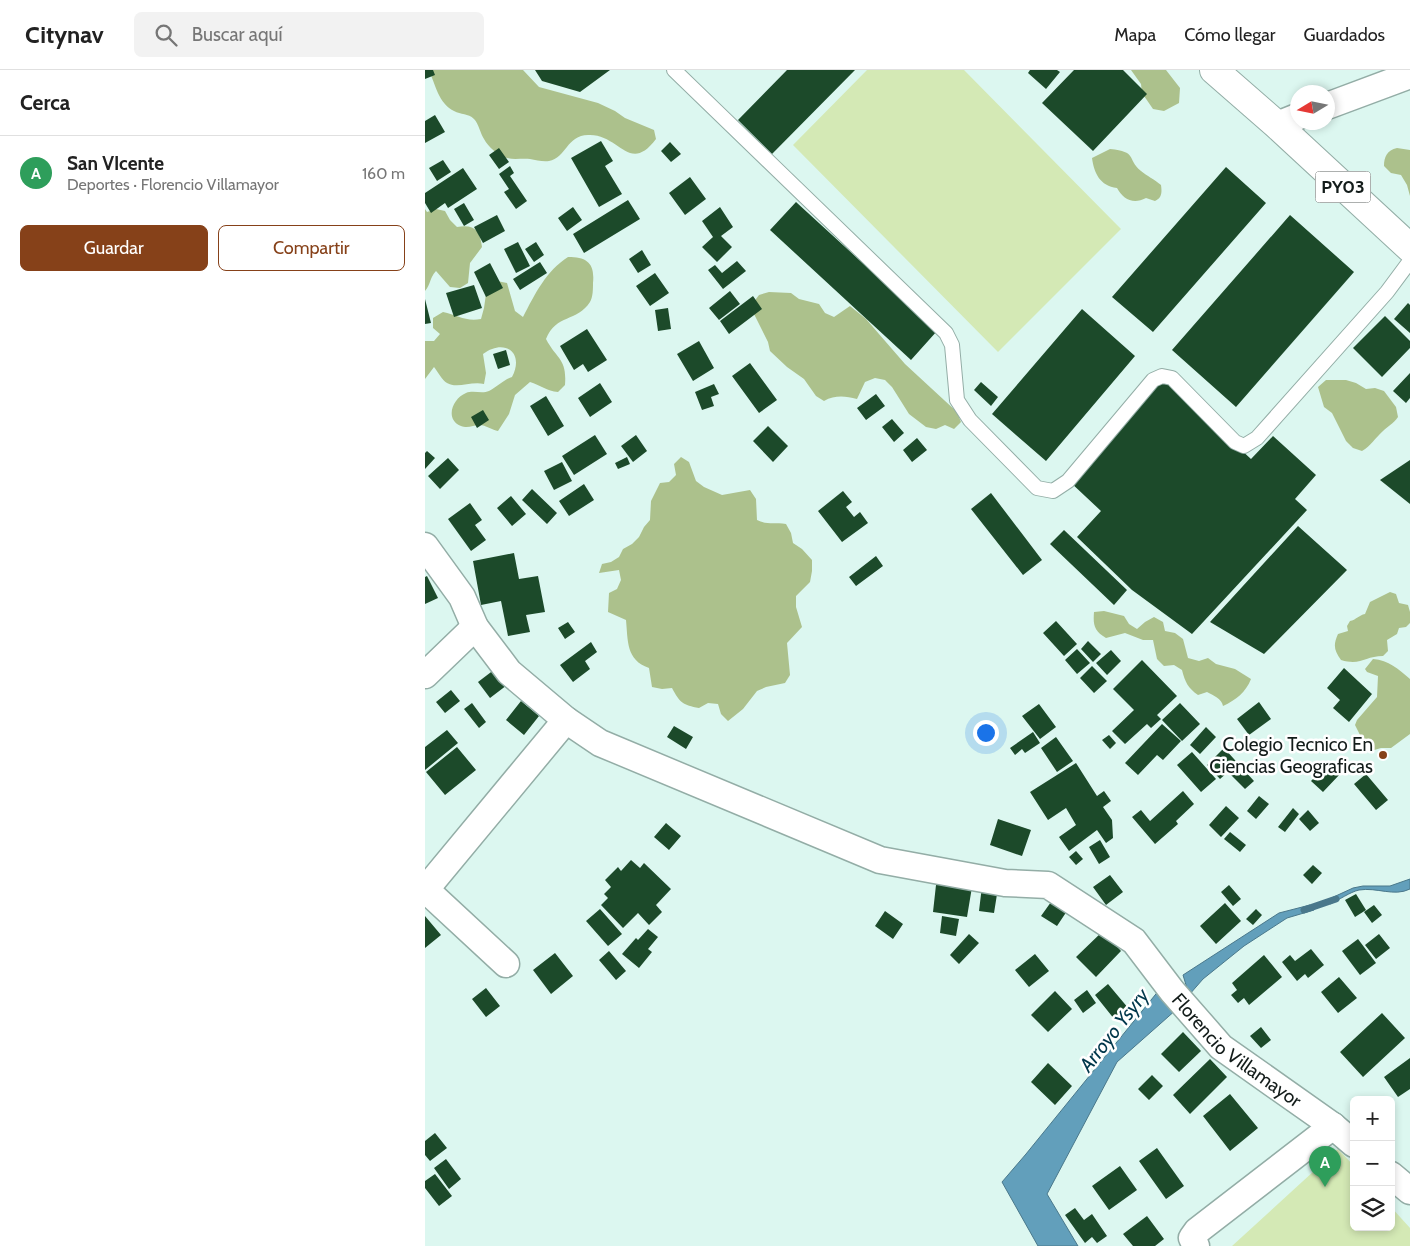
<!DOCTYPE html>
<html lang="es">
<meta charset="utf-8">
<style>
:root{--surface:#fff;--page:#f2f2f2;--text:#222;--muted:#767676;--line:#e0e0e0;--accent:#864119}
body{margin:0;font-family:Cabin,sans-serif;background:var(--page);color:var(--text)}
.controls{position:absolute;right:15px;bottom:15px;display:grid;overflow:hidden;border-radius:8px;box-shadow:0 2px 8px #0003}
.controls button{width:45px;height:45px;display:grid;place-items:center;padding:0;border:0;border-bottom:1px solid var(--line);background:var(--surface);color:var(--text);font:25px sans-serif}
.compass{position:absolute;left:865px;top:15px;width:45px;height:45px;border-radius:50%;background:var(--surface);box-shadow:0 2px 8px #0003;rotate:260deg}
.you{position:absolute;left:560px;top:662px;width:18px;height:18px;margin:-12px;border:4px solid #fff;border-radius:50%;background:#1a73e8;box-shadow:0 0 0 8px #1a73e833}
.badge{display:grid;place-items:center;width:32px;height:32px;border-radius:50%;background:var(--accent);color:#fff;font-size:16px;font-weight:700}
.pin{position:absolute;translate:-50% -41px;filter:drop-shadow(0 1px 2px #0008)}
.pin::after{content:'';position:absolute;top:26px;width:18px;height:15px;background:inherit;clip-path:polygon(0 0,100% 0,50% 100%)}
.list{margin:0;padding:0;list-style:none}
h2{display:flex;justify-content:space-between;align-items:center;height:65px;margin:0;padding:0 20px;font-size:21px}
h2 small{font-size:16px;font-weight:400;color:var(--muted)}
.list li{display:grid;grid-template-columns:32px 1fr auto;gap:15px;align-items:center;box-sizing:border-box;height:75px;padding:0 20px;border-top:1px solid var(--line)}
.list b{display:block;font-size:19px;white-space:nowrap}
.list p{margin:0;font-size:16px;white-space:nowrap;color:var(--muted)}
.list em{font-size:16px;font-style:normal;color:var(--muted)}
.actions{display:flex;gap:10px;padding:15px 20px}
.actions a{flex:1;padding:11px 0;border:1px solid var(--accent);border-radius:8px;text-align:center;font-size:18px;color:var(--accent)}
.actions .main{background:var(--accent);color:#fff}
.icon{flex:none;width:28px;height:28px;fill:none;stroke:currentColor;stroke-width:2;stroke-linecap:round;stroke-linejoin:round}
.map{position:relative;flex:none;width:985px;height:1176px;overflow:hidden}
header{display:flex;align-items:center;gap:30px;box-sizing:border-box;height:70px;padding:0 25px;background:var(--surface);border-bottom:1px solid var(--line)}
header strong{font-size:24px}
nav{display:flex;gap:28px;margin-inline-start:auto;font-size:18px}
.search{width:350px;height:45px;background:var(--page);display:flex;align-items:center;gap:12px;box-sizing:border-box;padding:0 18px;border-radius:8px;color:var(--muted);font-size:19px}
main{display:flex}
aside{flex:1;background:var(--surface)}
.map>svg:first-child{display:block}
</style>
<header>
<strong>Citynav</strong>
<div class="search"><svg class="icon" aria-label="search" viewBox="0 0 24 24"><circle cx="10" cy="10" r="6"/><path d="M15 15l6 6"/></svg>Buscar aquí</div>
<nav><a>Mapa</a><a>Cómo llegar</a><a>Guardados</a></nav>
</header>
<main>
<aside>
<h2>Cerca<small></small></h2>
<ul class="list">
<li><span class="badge" style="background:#2e9e5b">A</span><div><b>San VIcente</b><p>Deportes · Florencio Villamayor</p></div><em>160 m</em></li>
</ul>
<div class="actions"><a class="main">Guardar</a><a>Compartir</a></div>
</aside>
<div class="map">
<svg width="985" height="1176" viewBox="0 0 985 1176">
<rect width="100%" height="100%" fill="#dcf7f0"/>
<path fill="#d4e9b5" d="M442,0H539L696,159L573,282L368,75Z
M913,1079L929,1096V1157H966V1137L985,1158V1176H807Z"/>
<path fill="#acc18c" d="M4,0H98L114,17L173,33L190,41L200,48L229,60L231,69C204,105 194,63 163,65C142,65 141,88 124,91C118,92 111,90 105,89C98,88 89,90 82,88C74,86 63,77 59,69C55,63 54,54 49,49C43,43 36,45 29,41C14,34 10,14 4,0Z
M706,0H741L755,18L754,33L739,41L728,39L717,23L716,14Z
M972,78L985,80V126L982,115L976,105L966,103L959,96C959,87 962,80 972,78Z
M685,79C713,82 701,88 716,101C722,106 729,109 736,115C737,122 737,128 730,131L721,128C708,135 698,129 692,118C675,116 669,103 667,88Z
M0,139L2,142L11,139L20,141L25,150L32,157C49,154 55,160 57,177L45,193L43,213L35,218L25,217L11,201C4,209 6,214 0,221Z
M143,187C162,187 170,193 168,213C168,219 168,227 165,232C152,252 131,244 121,269C132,290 142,288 140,315L133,322C122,321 115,315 105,312L90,325L84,344L73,361C68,360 60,355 55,355C48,355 43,359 36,356C19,349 28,328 41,323C48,320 57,324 64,321C72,317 78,310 87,307C100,282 79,268 58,284L61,303L59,314C46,311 32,319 22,313C17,310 13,302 9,297L0,309V271H9L15,264L8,258V248L18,242C32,245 41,252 56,249L59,238L62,217L72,211L82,213L90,241L98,247C110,224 121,201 143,187Z
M344,222L366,223L374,229L394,234L400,243L409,247L425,236L441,249L480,294L532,342L536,352L529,359L520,355L511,359L501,357L484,344L467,317L460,310L450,308L440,312L432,329C420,326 410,325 399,331L391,326L379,309L362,297L345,281L343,272L329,244L328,233L334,225Z
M901,310H921L931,313L941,319L950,318L959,321L971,337L973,347C968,354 963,356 958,361C950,368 946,376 937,381L928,378L921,371L907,343L899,337L893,317Z
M256,387L264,392L271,411L279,417L297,425L325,420L331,429L332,450C342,455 349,452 361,454L366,463L368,473L377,479L387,490V501L385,512L371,526V537L377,557L362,573L365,605L360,613L341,617L332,621L318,639L303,651L296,644L293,634L283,633L274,638C258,635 255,633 247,618L237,619L227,617L224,598C201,590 203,571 201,550L183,542L184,523L192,519L196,510L194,500L174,503L177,494L186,492L194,487L198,479L207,474L214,467L219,457L225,450L226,431L235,413L244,412L251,405L249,394Z
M965,522L971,524L974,533L983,535L985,542V553L981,557L974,558L972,564L962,570L963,581L958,586C940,586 936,596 916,590C909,580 908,575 913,564L923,561L922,556L925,551C931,550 934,545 940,544L945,532Z
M679,541L699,546L704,554L712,559L720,552L729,547L738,552L740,561L750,563L758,569L763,588L774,591L783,588L791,594L810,599L826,609C821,622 811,630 798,636C797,629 788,625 782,622L773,625C763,618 760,612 757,600L749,595L739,596L732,589L728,570H718L700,563L681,568C669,561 668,555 669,542Z
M948,589C964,590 973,599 985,609V664L966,678H956L946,681L939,673L930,655L932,650L952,627L953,606L942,602L940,599Z"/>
<path fill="#629fbb" stroke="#4a788b" d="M985,809V819C969,827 952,817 934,820C925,822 914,830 905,834L902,830L928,818L938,816H965Z
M885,835L889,840L862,848L819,876L778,909L764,925L758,905L854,843Z
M739,914L752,939L692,992L622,1124L653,1176H613L577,1112L601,1084Z"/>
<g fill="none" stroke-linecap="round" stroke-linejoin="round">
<path stroke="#4a788b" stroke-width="7" d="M879,840L911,829"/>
</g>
<path fill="#1c4a2a" d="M0,0H8L10,5L0,9Z
M110,0H185L155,22L117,11Z
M362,0H430L347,84L313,50Z
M605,0H632L635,2L621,19L603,3Z
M649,0H698L722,24L668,81L617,33Z
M10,45L20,62L0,73V51Z
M176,71L188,91L180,96L197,124L174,137L146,88Z
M245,72L256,84L246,92L236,81Z
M74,78L84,92L74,99L64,85Z
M18,90L26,102L12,111L4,98Z
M85,96L89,103L85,106L102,131L91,139L79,122L84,119L74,104Z
M801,97L841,133L728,262L687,227Z
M38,98L52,119L23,138L20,133L6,143L0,133V123Z
M265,107L281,129L260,145L244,123Z
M203,130L215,149L159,183L148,164Z
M371,132L512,261L486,290L345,160Z
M39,133L49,150L39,156L29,139Z
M148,137L157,150L142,161L133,148Z
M295,137L308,157L296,166L307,177L292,192L277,177L288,167L277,151Z
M72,145L80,161L58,173L49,157Z
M865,145L929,202L811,337L747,280Z
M93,172L105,196L91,203L79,179Z
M111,172L119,185L109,192L100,179Z
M217,180L226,195L213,203L204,189Z
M312,191L321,201L298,219L283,200L290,195L297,203Z
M115,192L122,203L95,220L88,209Z
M65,193L78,218L61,227L49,202Z
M230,203L244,223L225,236L211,216Z
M49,215L57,238L29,247L21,223Z
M305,221L315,234L294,250L284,238Z
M328,226L337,239L304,264L295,251Z
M0,229L6,253L0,254Z
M983,233L985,235V263L969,249Z
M243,238L246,259L233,261L230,240Z
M657,239L710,286L621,391L567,344Z
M960,246L985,271V278L957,307L928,278Z
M162,259L182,290L163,302L158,294L149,300L135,276Z
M274,271L289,298L268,311L252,284Z
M81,280L85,295L73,299L68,284Z
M325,293L352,330L334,343L307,306Z
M985,303V328L981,333L968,321Z
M737,307L826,389L848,366L891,405L870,429L882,440L767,564L707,520L652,467L676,441L644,411Z
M556,312L573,327L566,336L549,320Z
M175,313L187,332L165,347L153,328Z
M289,314L294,324L286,327L289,336L277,340L270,322Z
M451,324L460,336L441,350L432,338Z
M121,326L139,356L123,366L105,336Z
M58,340L64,350L52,358L46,347Z
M467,349L479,363L469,372L457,357Z
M343,356L363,376L348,392L328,371Z
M170,365L182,384L149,405L137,386Z
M211,365L222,381L208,392L196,376Z
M492,368L502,380L487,392L478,380Z
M2,381L10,388L0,399V383Z
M202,387L205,394L193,399L190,393Z
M23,388L34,400L15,419L3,406Z
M985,390V434L955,410Z
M137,392L147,411L129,420L119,401Z
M159,414L169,430L144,446L134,431Z
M107,419L132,443L122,454L97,430Z
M418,421L427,432L421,437L429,447L435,442L443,453L417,472L393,441Z
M566,423L617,490L598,505L546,439Z
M86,426L101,444L87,456L72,438Z
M45,433L57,450L50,455L61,470L46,481L23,449Z
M873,456L922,500L839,584L785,552Z
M639,460L702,520L689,535L625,474Z
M89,483L94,509L113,506L120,542L101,545L105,562L83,566L76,531L56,535L48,491Z
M451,486L458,496L431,516L424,507Z
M2,506L13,528L0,534V507Z
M631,551L652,574L639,586L618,563Z
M143,552L150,562L140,569L133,558Z
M663,571L676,584L668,592L656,579Z
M166,572L172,582L160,591L165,599L148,612L135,595Z
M652,579L665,593L652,604L640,590Z
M686,580L696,591L682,605L671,593Z
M717,590L752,626L732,645L736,649L726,658L722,654L700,674L687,661L709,640L688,619Z
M74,596L86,612L65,628L53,612Z
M667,596L682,611L669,623L655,608Z
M919,598L947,624L924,652L908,638L915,630L902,618Z
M26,620L35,631L20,643L11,632Z
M96,631L114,646L99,665L81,650Z
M834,632L846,649L824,665L812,649Z
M47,633L61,652L54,658L39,639Z
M755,633L775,654L757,671L737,650Z
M614,634L631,657L615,669L597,646Z
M737,654L756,671L738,690L732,685L713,705L700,693Z
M249,656L268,667L261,679L242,667Z
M781,657L791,667L775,684L765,675Z
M22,660L33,673L0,700V677Z
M608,662L615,673L600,683L597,679L590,685L585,678Z
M684,665L691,673L685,679L677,670Z
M631,667L648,691L632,702L616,678Z
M32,677L51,700L20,725L1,702Z
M799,678L829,711L820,719L803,702L795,709L782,695Z
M767,682L791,709L776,722L752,695Z
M905,692L916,703L898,722L886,711Z
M651,693L672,726L679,721L686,731L678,737L687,750L688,768L681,773L672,760L644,781L634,767L651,755L641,738L623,750L605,722Z
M941,704L963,730L951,740L929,714Z
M758,721L769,734L751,751L753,754L730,774L707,747L716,740L725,751Z
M834,726L844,734L831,749L822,741Z
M801,736L814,748L796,767L784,755Z
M868,738L874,744L860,762L853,757Z
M883,740L894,753L885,761L874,749Z
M573,749L606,760L597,786L565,775Z
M241,753L256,766L244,780L229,767Z
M805,762L821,775L815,782L799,769Z
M675,770L685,787L674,794L664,777Z
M651,781L658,789L651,795L644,787Z
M206,790L215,798L219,793L246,819L231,835L237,842L224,855L213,843L198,858L176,835L183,828L179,824L186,817L180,810L193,797L196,801Z
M888,795L897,803L887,814L878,805Z
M685,805L698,822L681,835L668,817Z
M512,806L548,811L542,847L508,842Z
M804,815L816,829L808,836L796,822Z
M557,816L573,818L569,843L554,841Z
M931,824L941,840L930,847L920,830Z
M631,825L646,835L632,856L616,846Z
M800,833L816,851L791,874L775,856Z
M949,835L957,845L947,853L939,842Z
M175,839L197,864L183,876L161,851Z
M831,839L837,845L828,855L821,849Z
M460,841L478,854L468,869L450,856Z
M0,846L16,865L0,878Z
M517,846L534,849L531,866L515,863Z
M223,859L233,867L223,879L227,882L214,898L197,884L211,868L213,870Z
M678,861L696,881L671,907L651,887Z
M544,864L554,873L534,894L525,885Z
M954,864L965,878L951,889L940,875Z
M933,869L951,893L935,905L917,881Z
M886,879L899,895L883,908L880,904L872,911L857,892L865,885L870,891Z
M184,881L201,901L191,910L174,890Z
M130,883L148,906L126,924L108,900Z
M610,884L624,901L604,917L590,900Z
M839,885L857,907L824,935L819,928L813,933L806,925L812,920L807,913Z
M914,907L932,928L913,943L896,922Z
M683,914L704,939L690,950L670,925Z
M61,918L75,936L61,947L47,929Z
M662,920L671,933L658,943L649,930Z
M630,921L647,939L623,962L606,945Z
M957,943L980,968L938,1007L915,982Z
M836,957L846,970L836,978L825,966Z
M758,962L776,981L754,1002L736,984Z
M985,988V1019L973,1027L959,1007Z
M785,989L802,1007L765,1044L748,1025Z
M623,993L647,1016L630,1035L606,1012Z
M727,1005L738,1016L724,1030L713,1019Z
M805,1024L833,1058L805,1081L778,1046Z
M10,1063L22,1078L5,1091L0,1085V1071Z
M732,1078L759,1116L741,1129L714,1091Z
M21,1089L36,1109L24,1119L9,1098Z
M695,1096L712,1120L684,1140L667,1116Z
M10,1104L27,1126L14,1136L0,1118V1111Z
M650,1138L659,1150L667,1144L682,1166L672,1173L667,1167L660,1173L640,1145Z
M722,1146L739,1169L730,1176H708L698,1164Z"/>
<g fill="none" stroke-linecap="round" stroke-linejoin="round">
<defs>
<path id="service" d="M249,0L521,263L527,275L532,330L545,350L612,418L628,421L643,411L728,310L737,306L747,308L810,372L819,376L832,368L962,222L985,191"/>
<g id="minor">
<path d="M902,36L985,5"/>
<path d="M852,55L872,47"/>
<path id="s1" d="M0,476L37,527L50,557L84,602L141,650L175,673L455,790L580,813L623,815L709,871L747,921L796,977L908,1056L929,1074"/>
<path d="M0,605L50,557"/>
<path d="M0,819L81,894"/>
<path d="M1,819L141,650"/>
<path d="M966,1105L985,1121"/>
<path d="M771,1176L767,1168L772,1161L908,1056"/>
</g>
<path id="trunk" d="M789,0L852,55L985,178"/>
</defs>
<use href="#service" stroke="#93ada6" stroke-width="16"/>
<use href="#minor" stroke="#93ada6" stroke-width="29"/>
<use href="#trunk" stroke="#93ada6" stroke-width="30"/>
<use href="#service" stroke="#fff" stroke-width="14"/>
<use href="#minor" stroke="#fff" stroke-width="26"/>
<use href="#trunk" stroke="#fff" stroke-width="28"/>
</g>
<circle fill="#864119" stroke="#fff" stroke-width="2" cx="958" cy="685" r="5"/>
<g text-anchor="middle" stroke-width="5" stroke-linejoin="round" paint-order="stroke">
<rect fill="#fff" stroke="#5a605f" stroke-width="1" x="890.5" y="101.5" width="55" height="31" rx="4"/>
<g font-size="18" font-weight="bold" fill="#131c1a">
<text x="918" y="123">PY03</text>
</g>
<g font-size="19" fill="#131c1a" stroke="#fff" text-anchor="end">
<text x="948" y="681">Colegio Tecnico En<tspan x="948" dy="22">Ciencias Geograficas</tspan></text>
</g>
<g font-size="19" fill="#131c1a" stroke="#fff">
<text dy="7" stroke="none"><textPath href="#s1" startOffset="995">Florencio Villamayor</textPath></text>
</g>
<g font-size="20" font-style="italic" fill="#00374b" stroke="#fff">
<text transform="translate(689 960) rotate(-52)" y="7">Arroyo Ysyry</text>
</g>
</g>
</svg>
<div class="controls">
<button>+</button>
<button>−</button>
<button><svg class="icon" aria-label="layers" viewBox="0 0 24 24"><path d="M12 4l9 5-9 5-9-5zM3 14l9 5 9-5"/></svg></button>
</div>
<svg class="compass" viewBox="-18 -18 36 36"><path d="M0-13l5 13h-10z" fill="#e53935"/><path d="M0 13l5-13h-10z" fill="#767676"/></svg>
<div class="you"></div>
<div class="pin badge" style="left:900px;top:1117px;background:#2e9e5b">A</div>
</div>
</main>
